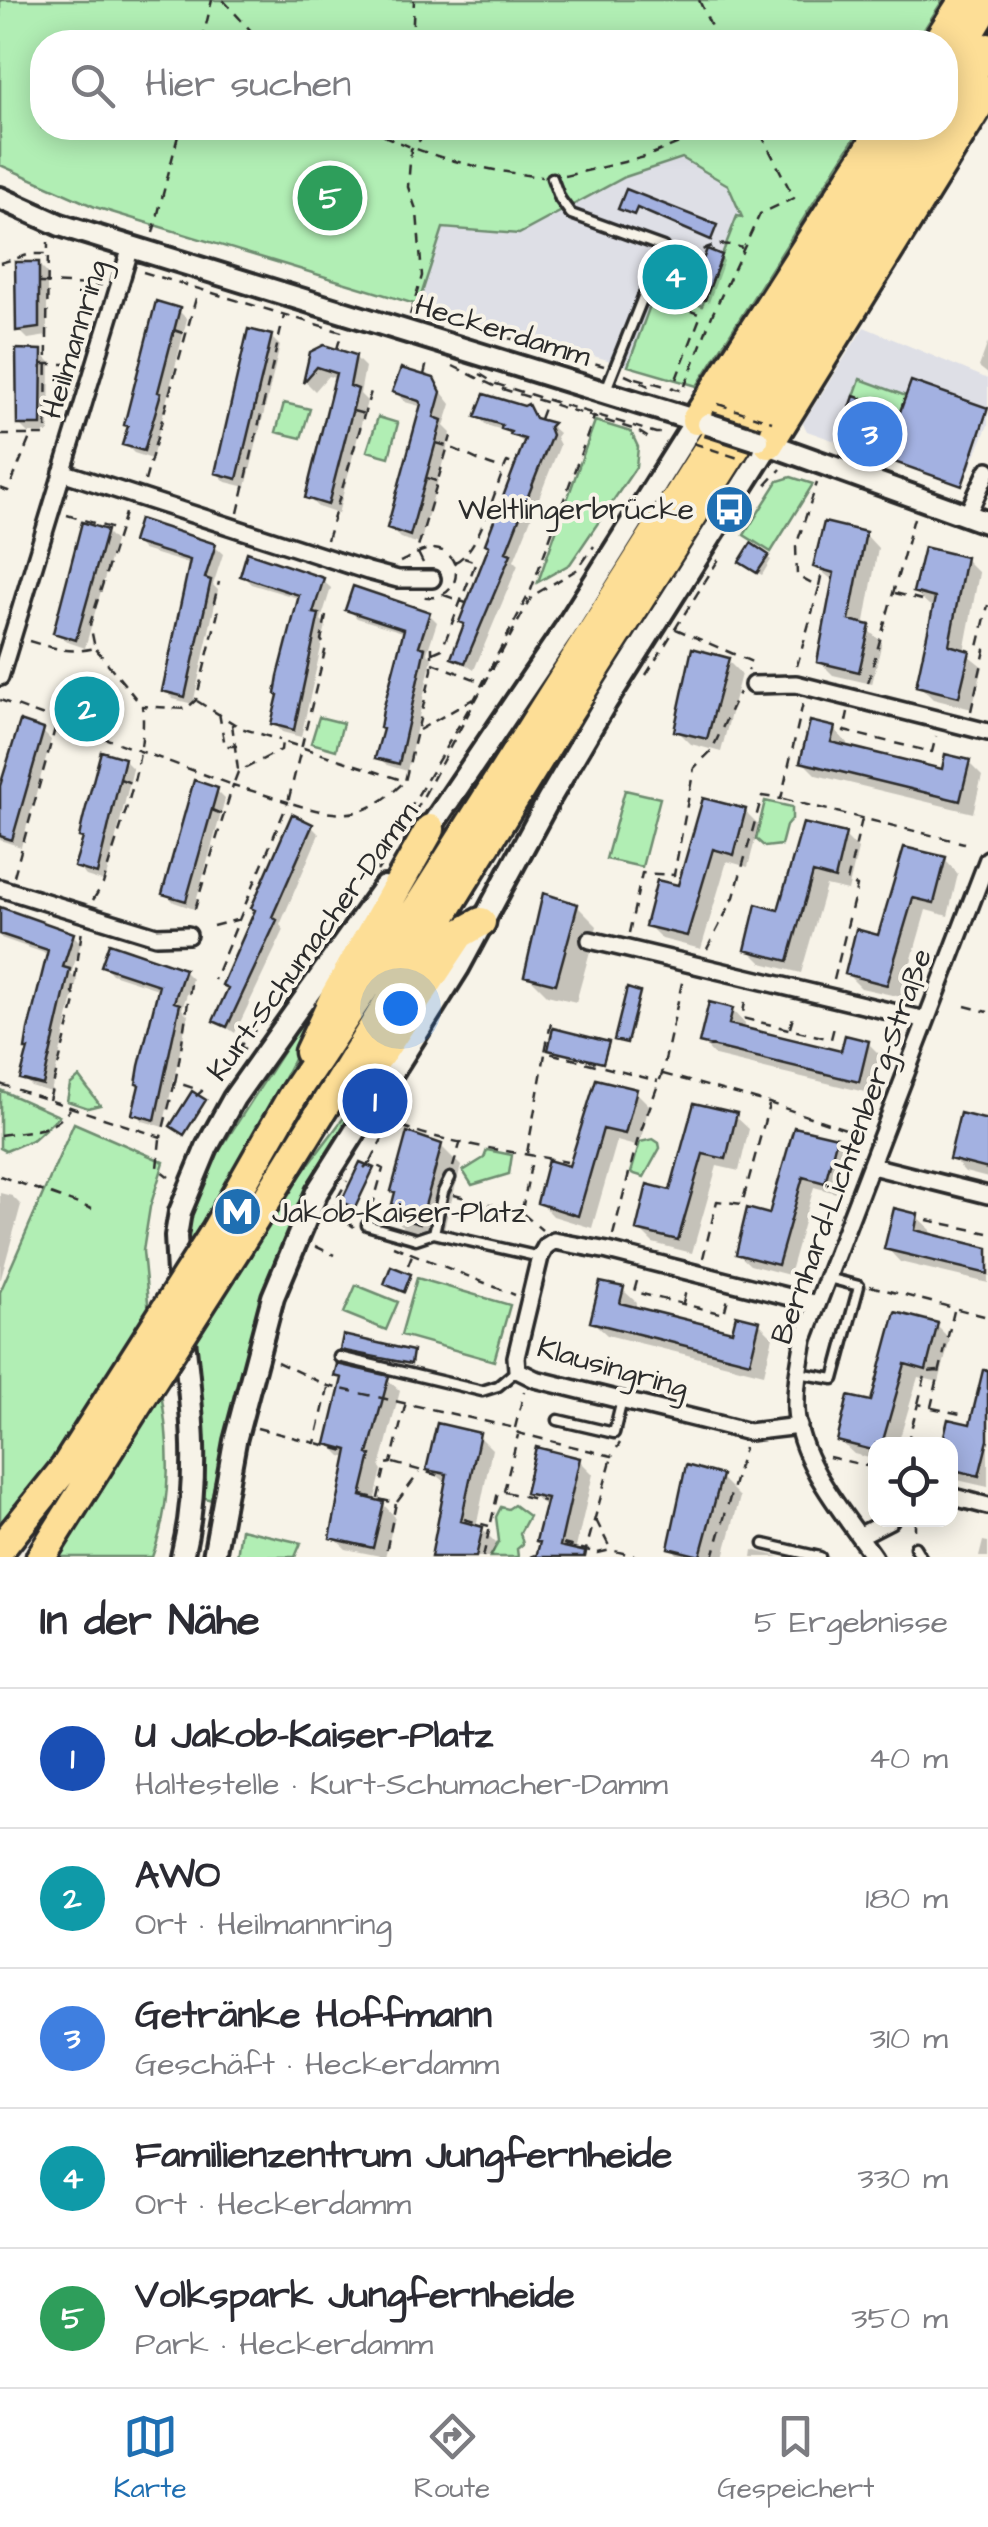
<!DOCTYPE html>
<html lang="de">
<meta charset="utf-8">
<style>
:root{--surface:#fff;--page:#f7f7f7;--text:#2b2b33;--muted:#7c7c81;--line:#e1e1e2;--accent:#1f6fb2}
body{margin:0;font-family:"Architects Daughter",sans-serif;background:var(--page);color:var(--text)}
.controls{position:absolute;right:30px;bottom:30px;display:grid;overflow:hidden;border-radius:20px;box-shadow:0 5px 25px #0003}
.controls button{width:90px;height:90px;display:grid;place-items:center;padding:0;border:0;border-bottom:2px solid var(--line);background:var(--surface);color:var(--text);font:50px sans-serif}
.you{position:absolute;left:400px;top:1008px;width:35px;height:35px;margin:-25px;border:8px solid #fff;border-radius:50%;background:#1a73e8;box-shadow:0 0 0 15px #1a73e833}
.badge{display:grid;place-items:center;width:65px;height:65px;border-radius:50%;background:var(--accent);color:#fff;font-size:32px;font-weight:700}
.pin{position:absolute;translate:-50% -50%;border:5px solid #fff;box-shadow:0 2px 10px #0006}
.list{margin:0;padding:0;list-style:none}
h2{display:flex;justify-content:space-between;align-items:center;height:130px;margin:0;padding:0 40px;font-size:42px}
h2 small{font-size:32px;font-weight:400;color:var(--muted)}
.list li{display:grid;grid-template-columns:65px 1fr auto;gap:30px;align-items:center;box-sizing:border-box;height:140px;padding:0 40px;border-top:2px solid var(--line)}
.list b{display:block;font-size:38px;white-space:nowrap}
.list p{margin:0;font-size:32px;white-space:nowrap;color:var(--muted)}
.list em{font-size:32px;font-style:normal;color:var(--muted)}
.icon{flex:none;width:55px;height:55px;fill:none;stroke:currentColor;stroke-width:2;stroke-linecap:round;stroke-linejoin:round}
.map{position:relative;flex:none;width:988px;height:1557px;overflow:hidden}
.search{position:absolute;background:var(--surface);box-shadow:0 5px 25px #0003;left:30px;right:30px;top:30px;height:110px;display:flex;align-items:center;gap:25px;box-sizing:border-box;padding:0 35px;border-radius:40px;color:var(--muted);font-size:38px}
.sheet{height:830px;background:var(--surface)}
nav{display:flex;justify-content:space-around;align-items:center;box-sizing:border-box;height:140px;border-top:2px solid var(--line);background:var(--surface);font-size:28px;color:var(--muted)}
nav a{display:grid;justify-items:center;gap:5px}
nav .on{color:var(--accent)}
.map>svg:first-child{display:block}
</style>
<div class="map">
<svg width="988" height="1557" viewBox="0 0 988 1557">
<rect width="100%" height="100%" fill="#f7f3e8"/>
<filter id="ink" filterUnits="userSpaceOnUse"><feTurbulence type="fractalNoise" baseFrequency=".01" numOctaves="2"/><feDisplacementMap in="SourceGraphic" scale="20" xChannelSelector="R" yChannelSelector="G"/><feConvolveMatrix kernelMatrix="1 2 1 2 8 2 1 2 1" color-interpolation-filters="sRGB"/></filter>
<g filter="url(#ink)">
<path fill="#dedfe6" d="M682,158L728,185L743,218L702,307L656,290L628,366L418,305L443,228L519,234L625,177Z
M864,327L988,379V425L962,486L807,431L803,423Z"/>
<path fill="#b1eeb4" stroke="#6e8c70" stroke-width="2.5" d="M0,0H943L916,42H42V128H861L697,386L628,366L656,289L702,306L737,216L742,217L728,185L682,158L625,177L519,234L443,228L418,305L95,207L0,165Z
M860,379L906,396L900,412L854,396Z
M284,403L310,409L301,438L276,432Z
M378,417L398,423L389,457L367,451Z
M595,421L631,432L638,447L636,467L570,564L538,582Z
M791,477L813,484L771,552L744,535L778,481Z
M319,717L343,723L336,750L311,743Z
M625,790L660,798L642,867L606,859Z
M765,801L792,807V819L786,826L781,845L765,847L756,839Z
M361,931L234,1174L184,1252L192,1207L203,1176Z
M79,1077L100,1105L88,1108L67,1101L70,1085Z
M0,1090L59,1116L34,1139L6,1151L0,1148Z
M361,1095C339,1133 316,1170 297,1210C256,1302 232,1402 211,1500L203,1497C206,1443 201,1393 192,1340L271,1214Z
M74,1123L164,1162L150,1207L143,1251L149,1313L65,1446L0,1527V1292Z
M653,1139L659,1143L660,1148L644,1177L631,1173L640,1142Z
M487,1150L512,1155L509,1174L472,1185L463,1171L484,1158Z
M417,1278L510,1305L494,1361L401,1335Z
M356,1285L398,1302L386,1330L344,1313Z
M160,1387C170,1444 173,1502 152,1557H54Z
M514,1505L529,1516L520,1533L523,1544L517,1549L518,1557H490L499,1541L496,1517L501,1507L508,1509Z
M241,1529L301,1543L295,1557H237Z"/>
<path fill="#0003" d="M721,257L724,261L709,302L663,282L697,281Z
M38,264L47,273V336L28,339L19,330Z
M178,310L187,319L152,459L134,453L125,444Z
M271,337L280,346L246,487L226,482L217,473Z
M988,342V374L979,367Z
M41,353L50,362L49,433H28L19,424Z
M312,354L355,357L365,367L360,394L367,401L338,514L318,507L307,497L338,379L328,376L315,391L306,382Z
M432,380L451,404L444,426L451,433L420,544L400,538L390,528L423,407L405,402L394,391Z
M913,384L988,411L963,486L842,443L902,415Z
M527,407L539,422L551,426L559,433L556,437L560,445L514,561L518,565L474,670L454,657L526,444L506,431L486,425L478,416Z
M106,532L115,541L85,648L65,641L55,632Z
M865,534L878,548L864,627L882,642L872,684L833,675L819,661L835,582L815,566Z
M135,541L214,546L223,554L213,585L218,590L193,704L173,699L165,690L192,565L143,550Z
M767,557L771,560L762,575L746,566Z
M965,559L979,573L964,652L983,667L972,709L933,699L919,685L936,607L929,605L915,592Z
M242,575L322,580L331,588L321,620L326,625L301,737L282,732L274,723L301,599L251,584Z
M348,609L429,614L437,622L427,653L432,658L407,771L387,765L378,757L406,633L357,618Z
M728,661L741,674L721,752L691,744L677,730Z
M834,729L847,743L846,748L944,772L968,762L982,776L973,813L816,775L802,761Z
M42,731L51,740L21,847L0,840V797Z
M124,760L133,769L105,882L86,876L77,866Z
M216,790L225,799L194,909L174,902L165,893Z
M705,801L745,811L759,825L748,867L727,861L701,949L662,939L648,925L680,888Z
M311,826L319,834L280,925L284,930L235,1033L216,1020Z
M805,826L845,836L858,849L848,891L826,886L801,973L762,963L748,949L780,913Z
M945,860L958,874L948,916L926,910L901,997L861,988L847,974Z
M577,906L597,926L576,1002L547,995L527,975Z
M0,910L73,935L81,943L71,974L77,980L51,1092L31,1086L23,1078L50,955L1,938Z
M104,965L184,971L192,979L182,1009L188,1015L163,1127L143,1121L134,1113L161,990L112,974Z
M639,994L628,1043L618,1040Z
M732,1010L745,1024L744,1030L843,1054L868,1043L882,1057L873,1094L715,1056L702,1042Z
M598,1082L635,1091L649,1105L639,1147L617,1141L592,1228L553,1216L540,1202L571,1169Z
M696,1106L735,1116L749,1129L739,1171L717,1166L692,1253L653,1243L639,1229L671,1193Z
M988,1108V1178L965,1172L952,1158L984,1121Z
M796,1130L835,1139L847,1151L836,1193L814,1187L789,1275L750,1265L738,1254L771,1217Z
M441,1146L461,1166L440,1243L411,1235L392,1215Z
M373,1170L356,1208L344,1201Z
M0,1193L12,1196L21,1205L0,1282Z
M917,1217L931,1230L930,1236L988,1250V1283L900,1262L887,1248Z
M623,1290L637,1303L635,1309L734,1334L759,1323L773,1337L764,1374L607,1335L593,1322Z
M936,1325L950,1339L939,1382L918,1377L898,1444H876V1460L854,1454L840,1441Z
M988,1368V1487L953,1479L950,1476V1444H944L950,1422L972,1427Z
M337,1375L387,1379L400,1391L380,1467L382,1470L374,1502L383,1504L395,1517L385,1557L346,1549L333,1537L349,1458L341,1456L329,1444L344,1382Z
M478,1435L492,1449L476,1528L482,1529L496,1543L493,1557H434L448,1484L429,1469Z
M579,1460L593,1474L575,1552L585,1557H538L547,1507L528,1492Z
M721,1478L740,1497L724,1557H680L671,1547Z
M983,1541L988,1542V1557H979Z
M753,1550L780,1557H752Z"/>
<path fill="#a3b1e1" stroke="#2b2b2b" stroke-width="2.5" d="M626,189L717,225L711,240L637,208L634,215L618,209Z
M707,249L722,255L705,300L660,283L666,267L696,278Z
M15,262H39V328L16,331Z
M156,301L180,308L158,392L161,393L144,451L122,445L128,426L124,425Z
M248,329L272,335L237,479L215,473Z
M324,345L356,355L350,386L358,389L328,505L305,498L336,373L317,367L303,383L310,352Z
M16,349L42,350L41,425H17Z
M401,368L434,378L441,392L434,417L442,420L410,536L387,528L421,404L419,401L392,392Z
M911,381L988,408L962,486L838,442L854,396L900,412Z
M484,394L524,406L528,404L535,418L553,423L549,427L552,435L506,552L511,554L465,663L451,658L464,624L459,622L489,546L485,544L525,439L510,435L511,432L501,429L502,425L475,417Z
M139,519L216,544L205,578L211,580L185,697L162,691L190,560L132,542Z
M82,522L107,530L76,640L53,633Z
M824,522L866,532L849,620L870,625L859,672L817,662L834,573L813,567Z
M751,543L769,555L757,573L739,562Z
M924,547L966,557L949,645L970,651L959,697L916,686L935,598L913,592Z
M247,552L324,578L313,613L319,614L294,730L271,724L278,695L275,694L278,676L299,595L240,576Z
M353,586L430,612L419,646L425,648L399,764L375,758L383,729L380,728L383,710L404,629L345,610Z
M692,648L729,658L707,739L674,731Z
M68,687L116,704L105,732L58,715Z
M20,721L44,729L12,840L0,836V786Z
M810,721L835,727L831,742L942,769L945,754L970,760L960,801L800,762Z
M101,751L125,758L97,874L74,867L83,838L79,837L83,819Z
M194,780L218,788L186,901L162,894Z
M703,798L746,809L734,855L713,849L687,936L645,926L657,880L678,885Z
M292,814L313,824L272,917L277,920L227,1027L213,1021L228,988L222,985L255,910L251,908Z
M803,823L846,833L835,879L813,873L788,961L745,950L756,904L778,910Z
M904,847L946,857L934,903L913,898L887,985L845,974L856,929L878,935Z
M543,893L578,904L556,984L524,976Z
M0,907L74,933L63,967L70,969L43,1085L20,1079L28,1049H25L28,1030L48,950L0,934Z
M109,943L185,969L174,1002L180,1004L155,1120L132,1114L139,1085L136,1084L139,1066L159,985L101,966Z
M627,988L640,992L627,1043L614,1040Z
M709,1002L733,1008L729,1024L841,1051L845,1035L869,1041L859,1082L699,1043Z
M553,1028L609,1042L603,1063L548,1050Z
M596,1079L637,1089L625,1134L603,1129L578,1216L537,1203L548,1160L569,1166Z
M192,1091L206,1100L184,1135L170,1126Z
M694,1103L737,1113L726,1159L703,1154L678,1240L636,1230L647,1184L670,1190Z
M960,1113L988,1120V1169L949,1159Z
M794,1127L837,1137L825,1183L803,1177L778,1265L736,1254L747,1208L769,1214Z
M407,1132L442,1144L420,1224L389,1216L395,1192L391,1191Z
M360,1162L374,1168L355,1208L341,1202Z
M894,1208L918,1214L915,1230L988,1248V1274L884,1249Z
M391,1266L411,1274L404,1292L384,1284Z
M600,1282L624,1287L620,1303L732,1331L736,1315L760,1321L750,1362L590,1322Z
M895,1312L938,1323L926,1370L905,1364L882,1444H876V1451L837,1441L848,1396L871,1401Z
M343,1335L413,1351L411,1364L340,1350Z
M337,1364L389,1376L368,1454L371,1455L361,1496L384,1502L373,1548L330,1538L348,1450L326,1444L342,1378L334,1376Z
M983,1370H988V1440L979,1476L950,1469V1444H942L948,1419L970,1424Z
M437,1423L480,1433L461,1521L483,1527L476,1557H431L447,1474L426,1470Z
M536,1447L580,1458L560,1546L586,1552L585,1557H536L540,1542L536,1541L547,1498L525,1493Z
M686,1465L722,1475L700,1556L668,1548Z"/>
<g fill="none" stroke-linecap="round" stroke-linejoin="round">
<defs>
<path id="lane" d="M552,178L560,199L571,214L663,247L605,392
M450,1178L443,1192L434,1233L540,1257
M367,1225L416,1239L434,1233
M339,1357L482,1391L498,1386L517,1370
M798,1373L834,1379L859,1286L828,1278
M558,1420L614,1433L622,1400
M764,1544L820,1557
M915,1547L921,1557"/>
<path id="street" d="M62,472L368,571L398,579H432
M967,515L988,470
M0,677L131,247
M753,685L796,684L988,732
M0,888L156,936L188,935
M590,940L926,1020
M872,1166L988,1195
M799,1426L749,1432L718,1424L535,1379L517,1370L516,1357L540,1257L546,1246L554,1241L608,1251L817,1304
M950,1496L988,1506
M859,1536L890,1520
M874,1557C845,1515 799,1463 796,1410C795,1386 800,1362 804,1339L988,859"/>
<path id="secondary" d="M0,198L60,225L707,424
M760,441L988,523
M424,837L565,629L696,420
M179,1292L176,1236L180,1212L207,1147L234,1098L384,887
M182,1557C201,1481 192,1408 183,1331
M214,1557L235,1441L273,1297L317,1192L458,968L548,801L606,702L769,444"/>
<path id="highway" d="M937,42L964,0
M946,73L988,3
M946,116L988,48
M696,420L883,128
M769,444L988,90
M309,1052L335,996L430,829
M356,1084L382,1052L460,934L481,922
M215,1232L293,1095L415,912L911,128
M238,1246L553,736L938,128
M0,1549L65,1468L112,1394
M41,1557L134,1409"/>
</defs>
<use href="#lane" stroke="#2b2b2b" stroke-width="15"/>
<use href="#street" stroke="#2b2b2b" stroke-width="22"/>
<use href="#secondary" stroke="#2b2b2b" stroke-width="28"/>
<use href="#highway" stroke="#2b2b2b" stroke-width="35"/>
<path stroke="#2b2b2b" stroke-width="2.5" stroke-dasharray="10 8" stroke-linecap="butt" d="M223,0L261,42
M699,0L718,42
M202,42L212,0
M412,42L414,0
M367,128C427,157 476,169 542,177
M565,176L645,157L715,128
M153,233L180,128
M687,259C707,246 719,240 742,248
M0,263L31,254H47
M143,272L345,333
M40,283L102,285
M655,297L701,315L673,387
M410,315L422,276L417,212L408,187L411,149L427,133L426,128
M174,330L186,334
M491,337L513,339L604,366
M337,349L342,332
M43,364H78
M453,366L496,387L636,430L652,440
M480,374L496,384L656,433H667
M424,375L428,358
M625,375L649,386
M636,378L683,391L713,313L760,214L794,198L758,128
M353,411L365,414
M540,419L546,403
M0,435H28
M436,443C461,449 479,464 504,469
M427,478L436,481
M145,481L198,291
M766,485L781,469
M0,488L8,491L31,435H46L48,242
M238,513L284,316
M67,515L117,530
M327,540L372,388
M400,562C409,558 421,550 431,549C469,548 463,610 417,595
M455,562C480,551 495,487 507,462L515,465
M423,563L417,551L451,436
M819,586L822,572
M895,593L922,600
M444,595L466,603
M326,616L321,640L326,647L288,802C340,819 364,821 405,781
M676,629L752,662L748,671
M29,641C53,648 71,654 95,648L90,624L126,510
M96,649L141,705
M433,653L442,649L476,562L464,558
M433,663L482,682
M797,666L819,588L797,576L796,546L817,483
M646,675L719,559
M868,683L914,518
M0,700L233,785L238,772L281,750L282,741L405,781L432,670V645
M197,701L241,728L280,740
M971,711L985,650L978,647L988,605
M848,712L844,731L932,752L936,736
M219,713L225,746H237
M232,724L238,770
M419,730L473,699
M120,779L131,783
M783,799L964,843
M212,810L224,815
M415,812L532,596L578,569L594,546
M377,871L392,849
M372,873L475,698L531,590L594,417
M14,876L56,725
M93,900L103,884C117,834 149,755 142,706L186,709L196,700L218,613L214,602L219,582
M195,909L233,785L288,802L214,980
M213,926L240,919
M629,933L642,873L674,875L694,768L712,750L739,692
M707,949L734,897L762,796L781,799L803,703
M834,980L857,886L847,882L862,819
M191,984C185,1017 182,1049 175,1082L202,1091L195,1097
M745,1002L742,1018L831,1039L835,1023
M965,1006L988,1012
M551,1023L545,1052L658,1081
M790,1028L794,1014
M245,1049L240,1046L268,1016
M663,1074L769,1103L866,1136
M0,1084L161,1137L175,1082
M49,1100L76,998L73,993L82,930
M385,1118C421,1141 521,1152 567,1162
M0,1135C27,1130 52,1134 70,1109
M160,1139L157,1168L169,1177
M527,1153L545,1054
M371,1161L390,1123
M453,1167L461,1141
M364,1168L370,1162L383,1169L370,1215
M0,1176L92,1209
M454,1195L521,1212L542,1230
M522,1210L533,1155
M332,1211L354,1227
M329,1213L347,1181
M927,1220L988,1233
M613,1235L637,1142L662,1074L683,978
M315,1246L334,1255
M393,1246L515,1295
M703,1258L717,1201L742,1204L769,1105
M408,1265L412,1255
M637,1281L634,1292L724,1314L728,1298
M870,1286L988,1317
M683,1303L687,1286
M277,1362L328,1386L515,1428L518,1433L612,1456L620,1443
M918,1404L926,1372L938,1371
M932,1408L965,1415
M257,1428L315,1443L328,1388
M515,1428L524,1392
M317,1443L345,1451
M907,1444L918,1404L931,1407L954,1311
M829,1457L876,1468
M393,1463L444,1477
M505,1492L544,1501
M362,1495L396,1503L385,1557
M378,1498L386,1464L391,1463L406,1402
M397,1502L419,1473
M464,1519L489,1526
M596,1520L610,1548
M915,1520V1533
M563,1544L598,1553L611,1550L639,1557
M483,1557L498,1492L504,1491L518,1435
M530,1557L535,1555
M584,1557L612,1457
M713,1557L744,1448"/>
<use href="#lane" stroke="#f7f3e8" stroke-width="8"/>
<use href="#street" stroke="#f7f3e8" stroke-width="15"/>
<use href="#secondary" stroke="#f7f3e8" stroke-width="20"/>
<use href="#highway" stroke="#fdde96" stroke-width="28"/>
<defs>
<path id="secondary-bridge" d="M708,424L758,440"/>
<path id="highway-bridge" d="M112,1394L215,1232
M134,1409L238,1246"/>
</defs>
<use href="#secondary-bridge" stroke="#2b2b2b" stroke-width="28" stroke-linecap="butt"/>
<use href="#highway-bridge" stroke="#2b2b2b" stroke-width="35" stroke-linecap="butt"/>
<path stroke="#2b2b2b" stroke-width="2.5" stroke-dasharray="10 8" stroke-linecap="butt" d="M718,404L772,422
M693,443L747,461"/>
<use href="#secondary-bridge" stroke="#f7f3e8" stroke-width="20"/>
<use href="#highway-bridge" stroke="#fdde96" stroke-width="28"/>
</g>
</g>
<defs>
<symbol id="bus-disc" viewBox="-11 -11 22 22"><circle r="9.5" fill="#1f6fb2" stroke="#f7f3e8"/><path d="M-5-6H5V4H4V6H2V4H-2V6H-4V4H-5ZM-3.5-4V0h7V-4ZM-3.5 1.2v1.5H-2V1.2ZM2 1.2v1.5H3.5V1.2Z" fill="#fff"/></symbol>
<symbol id="metro-disc" viewBox="-11 -11 22 22"><circle r="9.5" fill="#1f6fb2" stroke="#f7f3e8"/><path d="M-5.5 5V-5H-3L0 0L3-5H5.5V5H3V-.5L0 4L-3-.5V5Z" fill="#fff"/></symbol>
</defs>
<g fill-rule="evenodd">
<use href="#bus-disc" x="702" y="482" width="55" height="55"/>
<use href="#metro-disc" x="210" y="1184" width="55" height="55"/>
</g>
<g text-anchor="middle" stroke-width="8" stroke-linejoin="round" paint-order="stroke">
<g font-size="30" fill="#2b2b2b" stroke="#f7f3e8">
<text transform="translate(503 330) rotate(17)" y="10">Heckerdamm</text>
<text transform="translate(74 339) rotate(-73)" y="10">Heilmannring</text>
<text transform="translate(312 941) rotate(-54)" y="10">Kurt-Schumacher-Damm</text>
<text transform="translate(851 1146) rotate(-70)" y="10">Bernhard-Lichtenberg-Straße</text>
<text transform="translate(613 1367) rotate(16)" y="10">Klausingring</text>
</g>
<g font-size="30" fill="#2b2b2b" stroke="#f7f3e8" text-anchor="end">
<text x="694" y="519">Weltlingerbrücke</text>
<text x="272" y="1222" text-anchor="start">Jakob-Kaiser-Platz</text>
</g>
</g>
</svg>
<div class="controls">
<button><svg class="icon" aria-label="locate" viewBox="0 0 24 24"><circle cx="12" cy="12" r="6"/><path d="M12 2v4M12 18v4M2 12h4M18 12h4"/></svg></button>
</div>
<div class="you"></div>
<div class="pin badge" style="left:375px;top:1101px;background:#1a4fb4">1</div>
<div class="pin badge" style="left:87px;top:709px;background:#0f9aa8">2</div>
<div class="pin badge" style="left:870px;top:434px;background:#3f7fe0">3</div>
<div class="pin badge" style="left:675px;top:277px;background:#0f9aa8">4</div>
<div class="pin badge" style="left:330px;top:198px;background:#2e9e5b">5</div>
<div class="search"><svg class="icon" aria-label="search" viewBox="0 0 24 24"><circle cx="10" cy="10" r="6"/><path d="M15 15l6 6"/></svg>Hier suchen</div>
</div>
<section class="sheet">
<h2>In der Nähe<small>5 Ergebnisse</small></h2>
<ul class="list">
<li><span class="badge" style="background:#1a4fb4">1</span><div><b>U Jakob-Kaiser-Platz</b><p>Haltestelle · Kurt-Schumacher-Damm</p></div><em>40 m</em></li>
<li><span class="badge" style="background:#0f9aa8">2</span><div><b>AWO</b><p>Ort · Heilmannring</p></div><em>180 m</em></li>
<li><span class="badge" style="background:#3f7fe0">3</span><div><b>Getränke Hoffmann</b><p>Geschäft · Heckerdamm</p></div><em>310 m</em></li>
<li><span class="badge" style="background:#0f9aa8">4</span><div><b>Familienzentrum Jungfernheide</b><p>Ort · Heckerdamm</p></div><em>330 m</em></li>
<li><span class="badge" style="background:#2e9e5b">5</span><div><b>Volkspark Jungfernheide</b><p>Park · Heckerdamm</p></div><em>350 m</em></li>
</ul>
</section>
<nav>
<a class="on"><svg class="icon" aria-label="map" viewBox="0 0 24 24"><path d="M3 6l6-2 6 2 6-2v14l-6 2-6-2-6 2zM9 4v14M15 6v14"/></svg>Karte</a>
<a><svg class="icon" aria-label="directions" viewBox="0 0 24 24"><path d="M12 3l9 9-9 9-9-9zM9 14v-3h6M13 9l2 2-2 2"/></svg>Route</a>
<a><svg class="icon" aria-label="saved" viewBox="0 0 24 24"><path d="M7 4h10v16l-5-4-5 4z"/></svg>Gespeichert</a>
</nav>
